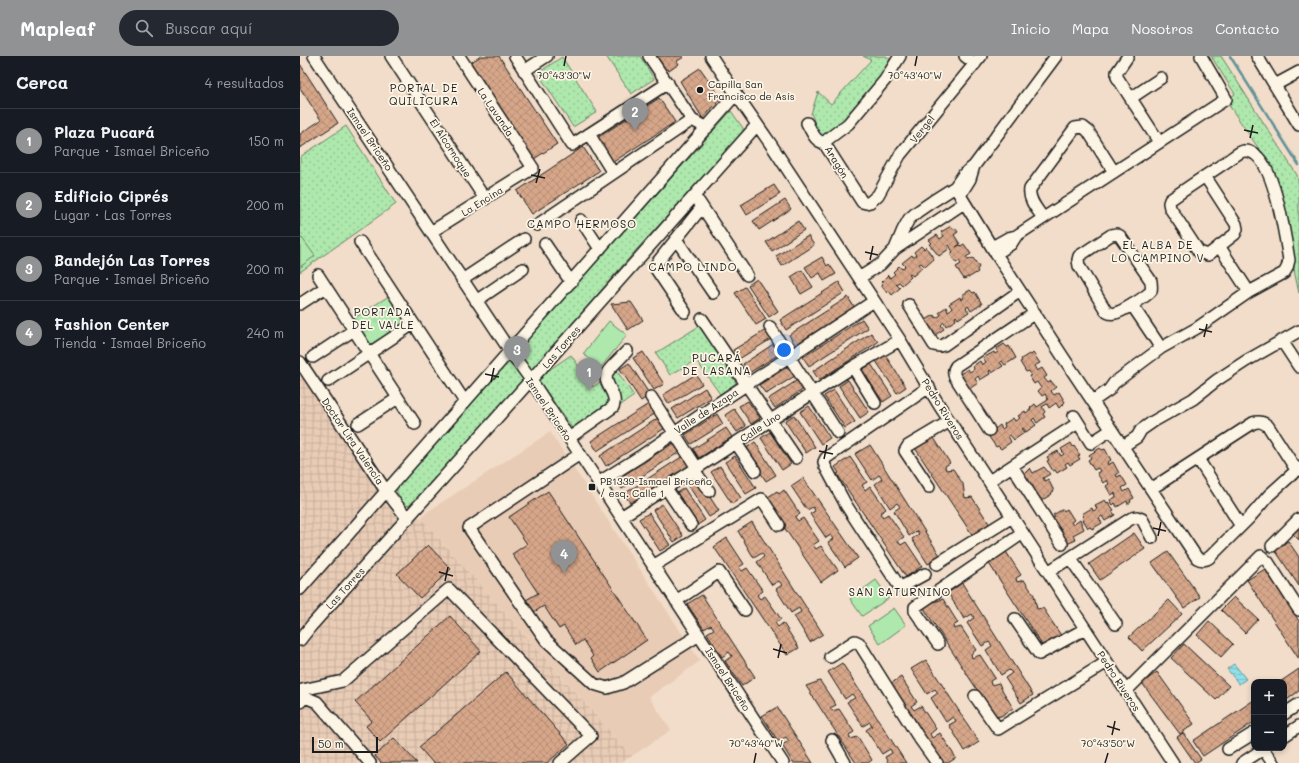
<!DOCTYPE html>
<html lang="es">
<meta charset="utf-8">
<style>
:root{--surface:#171b24;--page:#242831;--text:#f1f3f6;--muted:#9ea1a6;--line:#363941;--accent:#919294}
body{margin:0;font-family:Mali,sans-serif;background:var(--page);color:var(--text)}
.controls{position:absolute;right:12px;bottom:12px;display:grid;overflow:hidden;border-radius:8px;box-shadow:0 2px 6px #0003}
.controls button{width:36px;height:36px;display:grid;place-items:center;padding:0;border:0;border-bottom:1px solid var(--line);background:var(--surface);color:var(--text);font:20px sans-serif}
.scale{position:absolute;left:12px;bottom:10px;width:66px;box-sizing:border-box;padding-left:4px;border:2px solid #1c1c1c;border-top:0;font-size:11px;line-height:14px;white-space:nowrap;color:#1c1c1c;-webkit-text-stroke:3px #fcf5e5;paint-order:stroke}
.you{position:absolute;left:484px;top:294px;width:14px;height:14px;margin:-10px;border:3px solid #fff;border-radius:50%;background:#1a73e8;box-shadow:0 0 0 6px #1a73e833}
.badge{display:grid;place-items:center;width:26px;height:26px;border-radius:50%;background:var(--accent);color:#fff;font-size:13px;font-weight:700}
.pin{position:absolute;translate:-50% -33px;filter:drop-shadow(0 1px 2px #0008)}
.pin::after{content:'';position:absolute;top:21px;width:14px;height:12px;background:inherit;clip-path:polygon(0 0,100% 0,50% 100%)}
.list{margin:0;padding:0;list-style:none}
h2{display:flex;justify-content:space-between;align-items:center;height:52px;margin:0;padding:0 16px;font-size:17px}
h2 small{font-size:13px;font-weight:400;color:var(--muted)}
.list li{display:grid;grid-template-columns:26px 1fr auto;gap:12px;align-items:center;box-sizing:border-box;height:64px;padding:0 16px;border-top:1px solid var(--line)}
.list b{display:block;font-size:15px;white-space:nowrap}
.list p{margin:0;font-size:13px;white-space:nowrap;color:var(--muted)}
.list em{font-size:13px;font-style:normal;color:var(--muted)}
.icon{flex:none;width:22px;height:22px;fill:none;stroke:currentColor;stroke-width:2;stroke-linecap:round;stroke-linejoin:round}
.map{position:relative;flex:none;width:999px;height:707px;overflow:hidden}
header{display:flex;align-items:center;gap:24px;box-sizing:border-box;height:56px;padding:0 20px;background:var(--accent);color:#fff}
header strong{font-size:19px}
nav{display:flex;gap:22px;margin-inline-start:auto;font-size:14px}
.search{width:280px;height:36px;background:var(--page);display:flex;align-items:center;gap:10px;box-sizing:border-box;padding:0 14px;border-radius:22px;color:var(--muted);font-size:15px}
main{display:flex}
aside{flex:1;background:var(--surface)}
.map>svg:first-child{display:block}
</style>
<header>
<strong>Mapleaf</strong>
<div class="search"><svg class="icon" aria-label="search" viewBox="0 0 24 24"><circle cx="10" cy="10" r="6"/><path d="M15 15l6 6"/></svg>Buscar aquí</div>
<nav><a>Inicio</a><a>Mapa</a><a>Nosotros</a><a>Contacto</a></nav>
</header>
<main>
<aside>
<h2>Cerca<small>4 resultados</small></h2>
<ul class="list">
<li><span class="badge">1</span><div><b>Plaza Pucará</b><p>Parque · Ismael Briceño</p></div><em>150 m</em></li>
<li><span class="badge">2</span><div><b>Edificio Ciprés</b><p>Lugar · Las Torres</p></div><em>200 m</em></li>
<li><span class="badge">3</span><div><b>Bandejón Las Torres</b><p>Parque · Ismael Briceño</p></div><em>200 m</em></li>
<li><span class="badge">4</span><div><b>Fashion Center</b><p>Tienda · Ismael Briceño</p></div><em>240 m</em></li>
</ul>
</aside>
<div class="map">
<svg width="999" height="707" viewBox="0 0 999 707">
<defs>
<pattern id="industrial-grid" width="8" height="8" patternUnits="userSpaceOnUse"><rect width="8" height="8" fill="#e9ccb6"/><path d="M0 4h8M4 0v8" fill="none" stroke="#c7af9c"/></pattern>
<pattern id="grass-tufts" width="24" height="20" patternUnits="userSpaceOnUse"><rect width="24" height="20" fill="#aee8ad"/><path d="M3 7l-1-3M5 7V3M7 7l1-3M15 17l-1-3M17 17v-4M19 17l1-3" fill="none" stroke="#95c694"/></pattern>
<pattern id="park-dots" width="8" height="8" patternUnits="userSpaceOnUse"><rect width="8" height="8" fill="#aee8ad"/><path d="M2 2h.1M6 6h.1" fill="none" stroke="#95c694" stroke-width="1.8" stroke-linecap="round"/></pattern>
<pattern id="water-rules" width="6" height="5" patternUnits="userSpaceOnUse"><rect width="6" height="5" fill="#8fe0ea"/><path d="M0 2.5h6" fill="none" stroke="#7bc0c8"/></pattern>
<pattern id="building-cross-hatch" width="8" height="8" patternUnits="userSpaceOnUse"><rect width="8" height="8" fill="#d6a689"/><path d="M0 0l8 8M0 8l8-8" fill="none" stroke="#b78e76"/></pattern>
</defs>
<rect width="100%" height="100%" fill="#f1ddc9"/>
<filter id="ink" filterUnits="userSpaceOnUse"><feTurbulence type="fractalNoise" baseFrequency=".025" numOctaves="2"/><feDisplacementMap in="SourceGraphic" scale="8" xChannelSelector="R" yChannelSelector="G"/><feConvolveMatrix kernelMatrix="1 2 1 2 8 2 1 2 1" color-interpolation-filters="sRGB"/></filter>
<g filter="url(#ink)">
<path fill="#e9ccb6" d="M250,376L400,605L349,641L371,674L332,700L121,462L127,456Z"/>
<path fill="url(#industrial-grid)" d="M0,315L77,433L121,462L332,700L321,707H0Z"/>
<path fill="url(#grass-tufts)" stroke="#658264" d="M89,240L107,266L70,290L53,263Z"/>
<path fill="url(#park-dots)" stroke="#658264" d="M306,0H340L354,23L331,38Z
M563,0H586L590,3L580,22L548,60L520,82L513,72C515,66 514,63 511,58L518,36L531,48L571,4Z
M911,0H921L997,119L999,129V237L995,219L986,157L968,106L926,45L935,38Z
M262,1L297,56L273,71L238,17Z
M431,55L445,75L337,193L113,451L103,448L95,432Z
M46,70L96,148L0,216V101Z
M401,269L436,327L420,338L396,304L370,319L356,297Z
M271,299L293,331L317,315L334,340L277,379L237,322Z"/>
<path fill="#aee8ad" stroke="#658264" d="M2,182L15,200L0,211V183Z
M309,265L327,279L301,311L283,298Z
M576,524L589,542L562,560L550,543Z
M594,552L606,569L580,588L568,570Z"/>
<path fill="url(#water-rules)" stroke="#619298" d="M934,608L946,623L939,628L927,613Z"/>
<g fill="none" stroke-linecap="round" stroke-linejoin="round">
<path stroke="#619298" stroke-width="2.5" d="M930,0L999,109"/>
</g>
<path fill="url(#building-cross-hatch)" stroke="#1c1c1c" d="M181,0H199L257,88L234,103L170,7Z
M351,0H383L384,1L377,5L379,8L369,15L368,13L362,16Z
M0,8L38,67L0,92V78L21,64L0,32Z
M400,12L421,42L403,63L380,25Z
M359,42L375,66L310,108L294,84Z
M283,91L299,115L232,158L217,135Z
M474,129L480,138L447,159L441,149Z
M485,144L491,153L459,174L453,165Z
M498,165L504,174L472,195L466,186Z
M651,170L653,173L655,172L658,176L654,179L660,188L656,191L660,189L661,190L664,188L671,198L666,201L668,204L673,202L679,211L677,214L678,216L668,222V221L664,223L656,211L661,208L659,205L656,207L650,198L653,196L649,189L647,190L649,193L639,200L629,188L632,187L629,184L637,179L640,183L644,180L641,176Z
M508,180L514,189L482,210L476,200Z
M621,190L624,193L626,191L634,203L625,211L621,207L619,208L622,212L613,220L610,218L609,219L611,221L602,229L599,226L596,228L600,232L592,239L589,235L587,237L581,229L583,228L581,226L588,219L590,222L595,218L593,216L599,210L602,213L605,210L602,207L612,199L613,201L616,199L614,196Z
M522,201L527,210L529,208L536,218L524,225L520,217L512,222L505,211Z
M502,214L513,231L501,238L491,221Z
M457,223L478,255L469,261L448,229Z
M539,226L545,236L486,274L480,264Z
M445,231L466,263L456,269L435,237Z
M670,234L673,237L675,236L682,248L671,255L668,250L666,252L669,256L658,263L656,260L655,261L656,264L646,270L644,266L641,269L644,273L635,279L633,275L631,276L625,268L627,266L626,264L634,259L636,262L641,259L639,256L646,251L648,255L652,252L649,248L660,241L661,244L664,242L662,239Z
M548,241L554,251L495,289L489,279Z
M331,246L343,264L328,274L311,248Z
M562,263L568,272L509,310L503,301Z
M466,274L471,283L439,303L433,294Z
M571,277L578,286L519,324L513,315Z
M475,287L481,297L449,317L443,308Z
M704,288L707,291L709,290L716,302L705,309L702,305L700,306L703,310L692,317L690,314L689,315L690,318L680,324L678,320L675,323L678,327L669,333L667,329L665,330L659,322L661,320L660,318L668,313L670,316L674,313L673,310L680,305L682,309L686,306L683,302L694,296L695,298L698,296L696,293Z
M343,296L364,328L354,334L333,302Z
M733,297L740,307L734,310L737,315L742,312L747,320L744,322L748,327L751,325L756,331L751,335L754,339L759,336L765,346L759,352L756,347L749,352L747,348L742,351L745,356L743,358L745,361L737,367L734,362L732,364L736,369L726,376L723,372L722,373L724,377L714,384L710,379L708,380L711,386L701,393L698,390L696,391L689,381L692,379L690,377L700,369L702,373L705,371L704,368L713,362L715,365L720,362L718,360L725,355L726,357L731,353L730,352L735,348L737,351L748,344L745,338L742,340L738,335L741,332L737,326L734,328L729,320L731,319L729,315L726,316L720,306L722,305L721,303L729,298L731,299Z
M585,299L606,331L597,337L576,305Z
M329,307L350,339L341,345L320,313Z
M492,308L498,318L466,338L459,329Z
M571,308L592,340L583,346L562,314Z
M396,318L402,328L369,348L363,339Z
M501,322L507,331L475,352L468,343Z
M548,324L569,356L560,362L539,330Z
M405,332L411,342L378,362L372,353Z
M534,334L555,366L545,372L524,340Z
M448,345L460,362L451,368L439,350Z
M350,347L356,357L297,395L291,385Z
M509,350L530,382L521,388L500,356Z
M434,353L446,370L437,376L425,359Z
M417,358L423,368L391,388L385,379Z
M494,359L515,391L506,397L485,365Z
M358,362L365,372L306,410L300,400Z
M426,372L432,381L399,402L393,393Z
M470,376L491,408L482,414L461,382Z
M634,382L650,407L645,410L646,414L653,413L663,428L665,442L672,441L690,469L673,480L615,392Z
M375,386L381,395L322,433L316,424Z
M455,386L476,419L466,425L445,393Z
M771,387L773,391L774,390L780,399L778,400L780,403L770,409L768,406L765,408L767,411L757,417L755,414L753,415L747,405L749,404L747,401L758,395L761,400L764,398L761,393Z
M570,389L641,501L628,508L612,483L619,478L617,475L609,480L594,455L600,451L597,447L590,452L575,428L582,423L579,419L572,424L555,398Z
M800,392L802,394L805,393L811,404L807,407L808,409L813,406L819,417L816,419L817,421L821,419L827,429L822,432L824,436L829,433L834,442L830,444L831,446L828,448L827,445L817,451L815,447L813,449L810,444L816,441L815,437L811,439L806,430L809,428L807,424L803,427L797,417L800,415L798,412L794,414L788,404L791,402L789,399Z
M383,400L389,410L331,448L324,438Z
M435,400L456,432L446,438L425,406Z
M550,401L567,426L562,429L565,434L570,430L586,453L580,457L583,461L588,458L604,481L598,485L601,489L606,486L622,510L606,521L537,418L539,417L535,411Z
M420,410L441,442L432,448L411,416Z
M744,411L750,418L743,422L745,425L748,423L754,435L751,437L752,438L739,446L731,432L733,431L732,429L730,430L723,419L730,412L733,417Z
M503,422L558,502L545,511L528,486L534,483L531,479L526,482L510,458L515,455L513,451L507,454L491,430Z
M398,423L419,455L409,461L388,429Z
M384,432L405,464L396,470L375,438Z
M484,434L500,458L495,461L498,465L503,462L519,485L513,489L516,493L521,490L538,514L521,526L465,443L477,435L479,438Z
M248,435L347,584L300,616L291,602L293,600L283,584L276,589L264,570L259,573L244,550L234,556L226,544L238,537L212,498L227,488L209,461Z
M805,444L807,447L808,446L814,454L812,455L815,459L805,465L802,460L799,462L802,467L792,473L790,471L788,472L782,462L784,460L782,458L792,452L793,455L797,453L795,449Z
M362,448L383,480L374,486L353,454Z
M763,453L764,455L767,453L774,464L771,466L773,469L780,464L784,473L773,479L776,484L767,488L760,477L762,476L761,473L758,475L751,463L755,461L753,459Z
M349,457L370,489L360,495L339,463Z
M452,466L523,578L510,586L494,560L501,556L499,552L491,557L476,533L482,529L479,525L472,529L457,506L464,501L462,497L454,502L438,475Z
M999,471V484L992,477Z
M834,477L845,493L800,524L789,508Z
M427,482L444,508L439,511L442,515L447,512L463,535L457,539L460,543L465,540L481,563L475,567L478,571L483,567L499,592L487,599L414,491Z
M988,485L999,501V530L975,494Z
M128,489L151,513L120,542L97,518Z
M705,494L721,519L716,522L717,526L724,524L734,539L737,553L743,552L762,581L744,592L686,503Z
M868,496L900,541L884,552L852,507Z
M965,513L999,565V603L947,524Z
M662,527L733,639L721,647L705,622L712,617L709,614L701,619L686,594L692,590L689,586L682,590L667,567L674,562L672,558L664,563L648,537Z
M402,539L455,621L442,630L425,605L432,600L429,596L422,601L407,577L414,573L411,569L404,573L387,548Z
M934,541L958,563L945,577L921,554Z
M643,543L658,567L653,570L654,573L661,571L676,594L671,598L672,602L680,599L695,622L690,625L691,629L699,627L701,632L713,652L701,660L695,661L625,554L624,549Z
M869,544L882,558L842,595L829,581Z
M150,560L181,595L80,686L66,670L72,665L55,646Z
M909,565L933,588L921,601L897,579Z
M884,588L929,630L916,644L871,602Z
M626,604L679,686L665,695L649,669L656,665L653,661L646,666L631,642L638,637L635,633L627,638L611,613Z
M542,607L606,707H588L585,701L592,697L590,693L582,698L566,674L572,670L570,666L563,670L547,646L555,642L552,638L545,643L528,616Z
M999,613V635L984,646V626H980Z
M206,616L269,688L247,707H133L119,691Z
M857,616L894,668L880,678L842,627Z
M601,621L617,646L611,650L614,654L621,650L636,673L630,678L632,682L640,677L656,702L648,707H639L587,630Z
M520,625L536,649L530,652L532,655L539,653L554,676L549,679L550,683L558,681L572,704L568,707H556L506,630Z
M954,644V666L903,700L893,685Z
M477,651L513,707H493L482,689L489,685L486,681L478,685L462,660Z
M883,677L901,703L895,707L877,681Z
M94,682L117,707H81L75,700Z"/>
<g fill="none" stroke-linecap="round" stroke-linejoin="round">
<defs>
<path id="minor" d="M14,0L210,295L231,324L483,707
M91,0L185,143
M215,0L272,89L368,27
M349,0L392,64
M411,0L436,38L472,90L600,284L639,349L873,707
M665,0L675,8
M828,0L817,16V21L859,86
M957,0L999,69
M224,15L247,0
M975,29L999,16
M831,42L861,22
M507,67C512,76 515,86 525,87
M289,78L313,117
M525,87L526,90L562,146L566,147L570,146L578,139L600,99L681,0
M525,87L528,83L548,68L585,24L600,0
M655,131L696,198L763,301L897,502C902,505 907,504 911,500L950,461L969,439L999,412
M660,139L670,123L674,110
M399,146L447,219
M743,162C738,154 728,144 730,133L775,72L783,71L788,75L814,116
M281,164L300,193
M237,169L392,64L407,72
M131,176L233,112L159,0
M816,178L820,180L851,225C851,228 852,232 851,235C847,240 822,256 815,257C811,258 808,257 806,255L779,210L778,204L779,200L811,179Z
M376,183L413,237
M60,186L165,346
M245,188L271,226
M919,190L949,236
M692,191L708,182L716,180L926,43L901,0
M595,193L603,174L609,163L617,156L633,145L655,131L664,118L674,110L756,0
M696,198L711,188L716,180
M18,219L115,368
M559,222L581,208L595,193L664,147
M162,224L224,183
M176,245L223,213
M0,248L26,231
M609,249L634,289L640,290L644,289L720,235
M832,249L861,292
M385,256L356,213L357,207L402,151
M402,263L496,402
M470,271L538,377
M982,285L999,311
M13,301L54,274
M0,306L86,435L108,463
M553,311L575,347
M28,325L113,268
M351,341L397,412
M793,345L809,334L814,327L861,292L897,272L949,236L984,217L987,212L989,204C985,182 974,92 944,95C938,96 931,103 926,106C907,119 888,131 870,144L869,147L870,152L899,196L908,199L935,178L937,173L936,168L905,120
M774,360L791,387L811,374
M58,368L98,342
M689,374L655,321C653,317 653,314 656,310L735,257
M269,382L313,351C319,338 302,328 307,317C310,311 322,301 327,295
M436,387L455,415
M823,390L837,381L841,374L854,365L893,343L917,324L946,305L999,275
M280,398L169,472L246,584L294,628L307,632L323,627L399,579
M898,403L941,470
M712,410L762,488
M394,414L409,435
M689,425L778,367
M298,427L341,400L414,350L574,245
M629,431L605,395L608,390L650,365
M366,432L391,469
M851,433L953,367C959,365 963,366 968,370L997,415
M321,461L553,311L600,284
M972,490L999,463
M770,502L816,568
M637,508L712,461
M353,510L462,443L479,469
M748,516L832,462L837,461L842,463L852,482
M625,518L603,530H599L546,449L525,410L524,406L526,402L629,331
M0,533L436,38
M376,545L419,516L445,554
M715,563L739,598L785,573
M0,584L11,570L237,317L457,69
M638,588L615,555V551L723,477
M530,601L555,585L559,587L617,679L637,707
M826,635L961,500L968,506L999,554
M0,636L2,634L43,625L149,533L291,680L260,707
M675,640L698,673L807,606
M0,646L5,641L17,646L70,707
M984,658L999,648
M984,680L999,670
M532,684L545,707
M928,693L954,677
M963,693L973,707
M942,707L965,692"/>
</defs>
<use href="#minor" stroke="#1c1c1c" stroke-width="14"/>
<use href="#minor" stroke="#fcf5e5" stroke-width="11"/>
</g>
</g>
<path fill="none" stroke="#1c1c1c" stroke-width="1.5" d="M264,10L266,0M615,10L617,0M944,74L958,77M950,82L953,69M231,119L245,122M236,127L240,113M565,196L578,199M570,204L573,190M899,273L912,276M904,281L907,268M185,318L199,321M191,326L194,312M519,395L533,398M524,403L527,389M853,472L866,475M858,480L861,466M139,516L153,520M145,525L148,511M473,593L487,597M478,602L481,588M807,670L820,674M812,679L815,665M454,707L456,697M805,707L808,697"/>
<g fill="#1c1c1c" stroke="#fcf5e5" stroke-width="1.5">
<circle cx="400" cy="34" r="4"/>
<rect x="288" y="427" width="8" height="8" rx="2"/>
</g>
<g text-anchor="middle" stroke-width="3.5" stroke-linejoin="round" paint-order="stroke">
<g font-size="10" fill="#1c1c1c" stroke="#fcf5e5" text-anchor="start">
<text x="408" y="32">Capilla San<tspan x="408" dy="12">Francisco de Asís</tspan></text>
<text x="300" y="429">PB1339-Ismael Briceño<tspan x="300" dy="12">/ esq. Calle 1</tspan></text>
</g>
<g font-size="10" fill="#1c1c1c" stroke="#fcf5e5">
<text transform="translate(196 56) rotate(56)" y="4">La Lavanda</text>
<text transform="translate(622 73) rotate(-51)" y="4">Vergel</text>
<text transform="translate(70 83) rotate(56)" y="4">Ismael Briceño</text>
<text transform="translate(151 92) rotate(57)" y="4">El Alcornoque</text>
<text transform="translate(537 106) rotate(59)" y="4">Aragón</text>
<text transform="translate(182 145) rotate(-32)" y="4">La Encina</text>
<text transform="translate(261 291) rotate(-49)" y="4">Las Torres</text>
<text transform="translate(249 353) rotate(56)" y="4">Ismael Briceño</text>
<text transform="translate(643 353) rotate(58)" y="4">Pedro Riveros</text>
<text transform="translate(406 355) rotate(-33)" y="4">Valle de Azapa</text>
<text transform="translate(460 371) rotate(-33)" y="4">Calle Uno</text>
<text transform="translate(53 385) rotate(56)" y="4">Doctor Lira Valencia</text>
<text transform="translate(45 532) rotate(-48)" y="4">Las Torres</text>
<text transform="translate(428 623) rotate(57)" y="4">Ismael Briceño</text>
<text transform="translate(819 625) rotate(57)" y="4">Pedro Riveros</text>
</g>
<g font-size="11" letter-spacing="1" fill="#1c1c1c" stroke="#fcf5e5">
<text x="124" y="36">PORTAL DE<tspan x="124" dy="13">QUILICURA</tspan></text>
<text x="282" y="172">CAMPO HERMOSO</text>
<text x="858" y="193">EL ALBA DE<tspan x="858" dy="13">LO CAMPINO V</tspan></text>
<text x="393" y="215">CAMPO LINDO</text>
<text x="83" y="260">PORTADA<tspan x="83" dy="13">DEL VALLE</tspan></text>
<text x="417" y="306">PUCARÁ<tspan x="417" dy="13">DE LASANA</tspan></text>
<text x="600" y="540">SAN SATURNINO</text>
</g>
</g>
<g font-size="10" text-anchor="middle" fill="#1c1c1c" stroke="#fcf5e5" stroke-width="3.5" stroke-linejoin="round" paint-order="stroke">
<text x="264" y="23">70°43'30"W</text>
<text x="615" y="23">70°43'40"W</text>
<text x="456" y="691">70°43'40"W</text>
<text x="808" y="691">70°43'50"W</text>
</g>
</svg>
<div class="controls">
<button>+</button>
<button>−</button>
</div>
<div class="scale">50 m</div>
<div class="you"></div>
<div class="pin badge" style="left:289px;top:335px">1</div>
<div class="pin badge" style="left:335px;top:75px">2</div>
<div class="pin badge" style="left:217px;top:313px">3</div>
<div class="pin badge" style="left:264px;top:517px">4</div>
</div>
</main>
